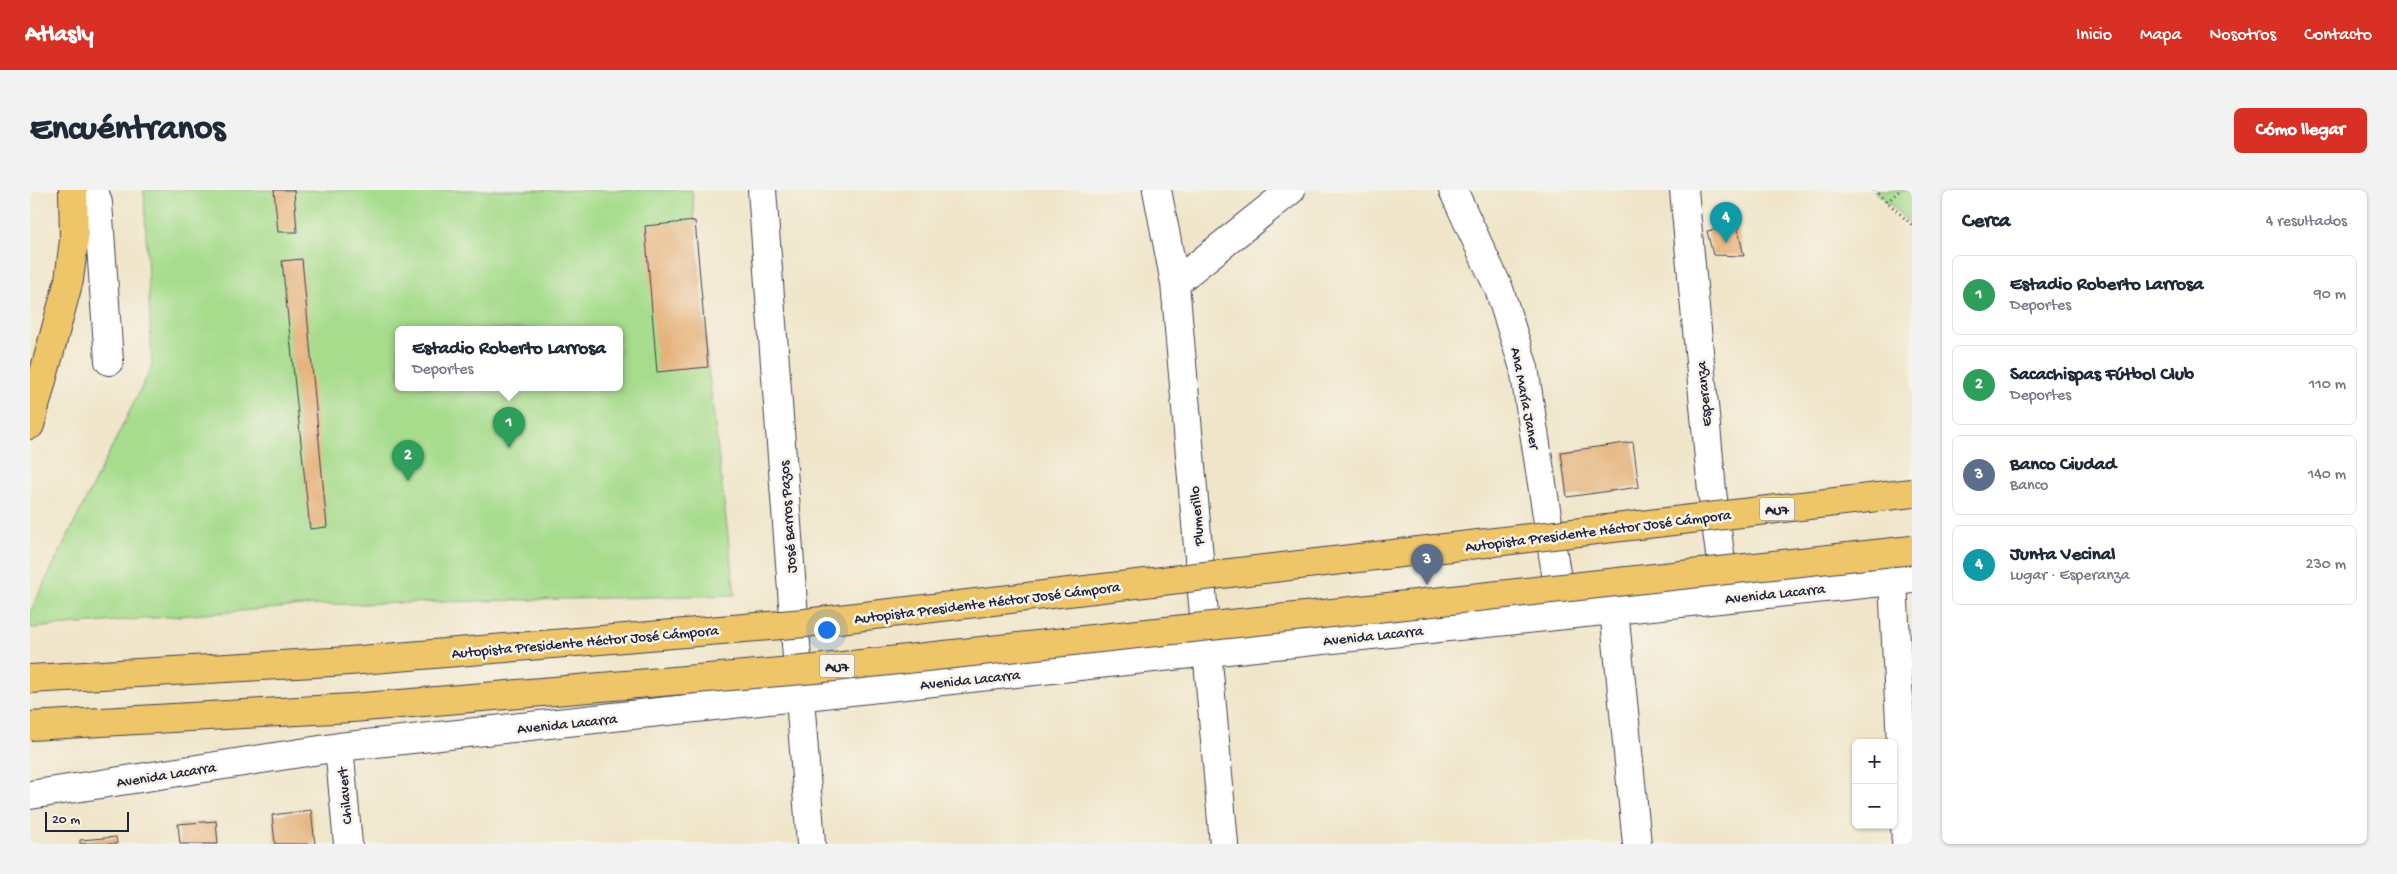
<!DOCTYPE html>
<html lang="es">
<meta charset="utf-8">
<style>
:root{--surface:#fff;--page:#f2f2f3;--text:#1f2937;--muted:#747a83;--line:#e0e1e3;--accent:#d93025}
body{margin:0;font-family:"Gochi Hand",sans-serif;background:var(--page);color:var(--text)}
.controls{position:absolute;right:15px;bottom:15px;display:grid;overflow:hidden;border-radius:8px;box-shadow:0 1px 4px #0004}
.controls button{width:45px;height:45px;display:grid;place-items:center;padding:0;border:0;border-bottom:1px solid var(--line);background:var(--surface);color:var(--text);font:25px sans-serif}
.scale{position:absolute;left:15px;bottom:12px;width:84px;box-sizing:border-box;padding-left:5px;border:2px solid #22223b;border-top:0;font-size:14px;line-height:18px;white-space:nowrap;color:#22223b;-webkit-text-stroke:4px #f7f3e8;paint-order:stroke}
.you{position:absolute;left:796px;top:439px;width:18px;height:18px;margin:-12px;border:4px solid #fff;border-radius:50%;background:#1a73e8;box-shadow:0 0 0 8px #1a73e833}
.badge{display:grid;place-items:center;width:32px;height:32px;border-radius:50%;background:var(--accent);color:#fff;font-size:16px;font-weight:700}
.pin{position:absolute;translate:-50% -41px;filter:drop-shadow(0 1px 2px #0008)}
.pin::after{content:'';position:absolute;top:26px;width:18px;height:15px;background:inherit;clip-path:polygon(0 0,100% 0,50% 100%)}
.popup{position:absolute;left:365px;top:136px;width:228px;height:65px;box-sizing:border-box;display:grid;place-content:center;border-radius:8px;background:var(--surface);filter:drop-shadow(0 1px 4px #0005);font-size:16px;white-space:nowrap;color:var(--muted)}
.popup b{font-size:19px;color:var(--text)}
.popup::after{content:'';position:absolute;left:50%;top:100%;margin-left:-10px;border:10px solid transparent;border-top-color:var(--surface)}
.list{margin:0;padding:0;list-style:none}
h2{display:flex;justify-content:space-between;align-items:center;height:65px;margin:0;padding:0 20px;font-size:21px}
h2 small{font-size:16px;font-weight:400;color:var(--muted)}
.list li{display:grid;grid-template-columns:32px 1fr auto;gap:15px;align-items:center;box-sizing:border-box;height:80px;margin:0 10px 10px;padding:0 10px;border:1px solid var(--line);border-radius:8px}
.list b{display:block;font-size:19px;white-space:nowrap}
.list p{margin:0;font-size:16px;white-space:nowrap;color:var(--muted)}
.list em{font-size:16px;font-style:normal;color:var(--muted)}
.map{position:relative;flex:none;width:1882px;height:654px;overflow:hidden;border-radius:8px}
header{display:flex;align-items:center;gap:30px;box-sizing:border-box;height:70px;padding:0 25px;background:var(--accent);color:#fff}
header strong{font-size:24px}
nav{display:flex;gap:28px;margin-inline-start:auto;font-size:18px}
.intro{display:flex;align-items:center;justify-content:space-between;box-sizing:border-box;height:120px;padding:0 30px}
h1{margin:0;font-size:35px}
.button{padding:12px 22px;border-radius:8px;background:var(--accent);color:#fff;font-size:18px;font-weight:700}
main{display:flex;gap:30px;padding:0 30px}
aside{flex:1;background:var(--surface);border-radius:8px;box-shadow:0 1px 4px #0004}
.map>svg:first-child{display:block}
</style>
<header>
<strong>Atlasly</strong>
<nav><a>Inicio</a><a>Mapa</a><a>Nosotros</a><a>Contacto</a></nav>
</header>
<div class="intro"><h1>Encuéntranos</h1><a class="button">Cómo llegar</a></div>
<main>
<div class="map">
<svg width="1882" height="654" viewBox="0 0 1882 654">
<rect width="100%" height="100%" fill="#f7f3e8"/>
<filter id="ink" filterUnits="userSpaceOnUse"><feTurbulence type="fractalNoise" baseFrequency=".02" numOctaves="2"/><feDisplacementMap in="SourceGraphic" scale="10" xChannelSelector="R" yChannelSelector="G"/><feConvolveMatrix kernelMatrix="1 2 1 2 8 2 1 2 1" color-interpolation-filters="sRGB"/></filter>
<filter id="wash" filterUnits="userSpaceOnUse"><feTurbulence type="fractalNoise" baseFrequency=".0096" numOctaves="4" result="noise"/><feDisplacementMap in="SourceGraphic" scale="20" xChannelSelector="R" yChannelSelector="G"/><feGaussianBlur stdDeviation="1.12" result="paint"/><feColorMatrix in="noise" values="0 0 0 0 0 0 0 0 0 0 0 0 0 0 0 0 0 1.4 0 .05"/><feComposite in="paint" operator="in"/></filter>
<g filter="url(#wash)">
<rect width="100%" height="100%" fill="#f0e5c9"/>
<path fill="#a6dc8c" stroke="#647f64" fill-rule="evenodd" d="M114,0H662L678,177L705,405L286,415L0,438V422L122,176ZM369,139H589V197H369Z
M1844,0H1882V35Z"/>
<g id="blocks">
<path fill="#e5b27b" d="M244,0H264L267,42H248Z
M665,31L678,177L627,182L615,36Z
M1707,36L1714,66L1683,65L1677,41Z
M272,69L297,337L280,339L252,71Z
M1603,252L1609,297L1537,307L1531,262Z
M281,620L285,654H245L242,625Z
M186,631L188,654H150L148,634Z
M86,647L87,654H50V650Z"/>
</g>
</g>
<g filter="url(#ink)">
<use href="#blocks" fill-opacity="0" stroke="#413f50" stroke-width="1"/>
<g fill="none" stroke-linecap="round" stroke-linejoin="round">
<defs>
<path id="minor" d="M64,0L68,13L79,171
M732,0L781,654
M1127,0L1145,93L1194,654
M1423,0L1469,99L1494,178L1532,422
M1654,0L1682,301L1695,404
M1145,93L1261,0
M1863,391L1876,654
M1584,420L1607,654
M309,557L318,654
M0,605L309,557L1178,462L1882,389"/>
<path id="major" d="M0,235L39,90L44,50L43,0"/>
</defs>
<use href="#minor" stroke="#413f50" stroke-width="30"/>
<use href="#major" stroke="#413f50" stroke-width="30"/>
<path stroke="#413f50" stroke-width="3" stroke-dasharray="1 4" stroke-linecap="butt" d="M1844,0L1882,35
M1857,12L1870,0"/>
<use href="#minor" stroke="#fff" stroke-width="28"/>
<use href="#major" stroke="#eec569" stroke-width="28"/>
<defs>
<path id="highway-bridge" d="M0,489L319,471L775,433L1882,303
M0,536L322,518L785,479L1882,360"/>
</defs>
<use href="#highway-bridge" stroke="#413f50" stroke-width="30" stroke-linecap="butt"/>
<use href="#highway-bridge" stroke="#eec569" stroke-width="28"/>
</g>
</g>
<g text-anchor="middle" stroke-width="5" stroke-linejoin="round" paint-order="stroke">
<g fill="#f7f3e8" stroke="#62616f" stroke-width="1">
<rect x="1729.5" y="307.5" width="35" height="23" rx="4"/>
<rect x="789.5" y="464.5" width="35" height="23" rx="4"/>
</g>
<g font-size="14" font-weight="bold" fill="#22223b">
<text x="1747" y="324">AU7</text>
<text x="807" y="481">AU7</text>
</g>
<g font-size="15" fill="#22223b" stroke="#f7f3e8">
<text transform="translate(1673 204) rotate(-95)" y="5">Esperanza</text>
<text transform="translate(1496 208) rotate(79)" y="5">Ana María Janer</text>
<text transform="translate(1166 326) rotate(-95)" y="5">Plumerillo</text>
<text transform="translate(757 327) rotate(-94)" y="5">José Barros Pazos</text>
<text transform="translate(1568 340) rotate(-7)" y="5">Autopista Presidente Héctor José Cámpora</text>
<text transform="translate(1745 403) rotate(-6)" y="5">Avenida Lacarra</text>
<text transform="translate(957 412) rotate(-7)" y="5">Autopista Presidente Héctor José Cámpora</text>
<text transform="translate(1343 445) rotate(-6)" y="5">Avenida Lacarra</text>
<text transform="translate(555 451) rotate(-5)" y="5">Autopista Presidente Héctor José Cámpora</text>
<text transform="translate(940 489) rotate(-6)" y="5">Avenida Lacarra</text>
<text transform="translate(537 533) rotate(-6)" y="5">Avenida Lacarra</text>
<text transform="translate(136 584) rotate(-9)" y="5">Avenida Lacarra</text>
<text transform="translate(314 606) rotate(-95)" y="5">Chilavert</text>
</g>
</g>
</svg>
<div class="controls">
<button>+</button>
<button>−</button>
</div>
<div class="scale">20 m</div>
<div class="you"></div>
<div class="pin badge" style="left:479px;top:258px;background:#2e9e5b">1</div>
<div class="popup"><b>Estadio Roberto Larrosa</b>Deportes</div>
<div class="pin badge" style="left:378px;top:291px;background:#2e9e5b">2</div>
<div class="pin badge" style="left:1397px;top:395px;background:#5c6f8a">3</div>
<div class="pin badge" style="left:1696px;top:53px;background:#0f9aa8">4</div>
</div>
<aside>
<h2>Cerca<small>4 resultados</small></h2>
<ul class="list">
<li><span class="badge" style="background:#2e9e5b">1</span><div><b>Estadio Roberto Larrosa</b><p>Deportes</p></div><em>90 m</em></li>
<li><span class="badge" style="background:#2e9e5b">2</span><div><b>Sacachispas Fútbol Club</b><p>Deportes</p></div><em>110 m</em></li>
<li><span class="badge" style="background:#5c6f8a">3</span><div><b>Banco Ciudad</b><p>Banco</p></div><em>140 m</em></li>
<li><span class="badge" style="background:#0f9aa8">4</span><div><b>Junta Vecinal</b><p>Lugar · Esperanza</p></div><em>230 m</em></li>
</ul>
</aside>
</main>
